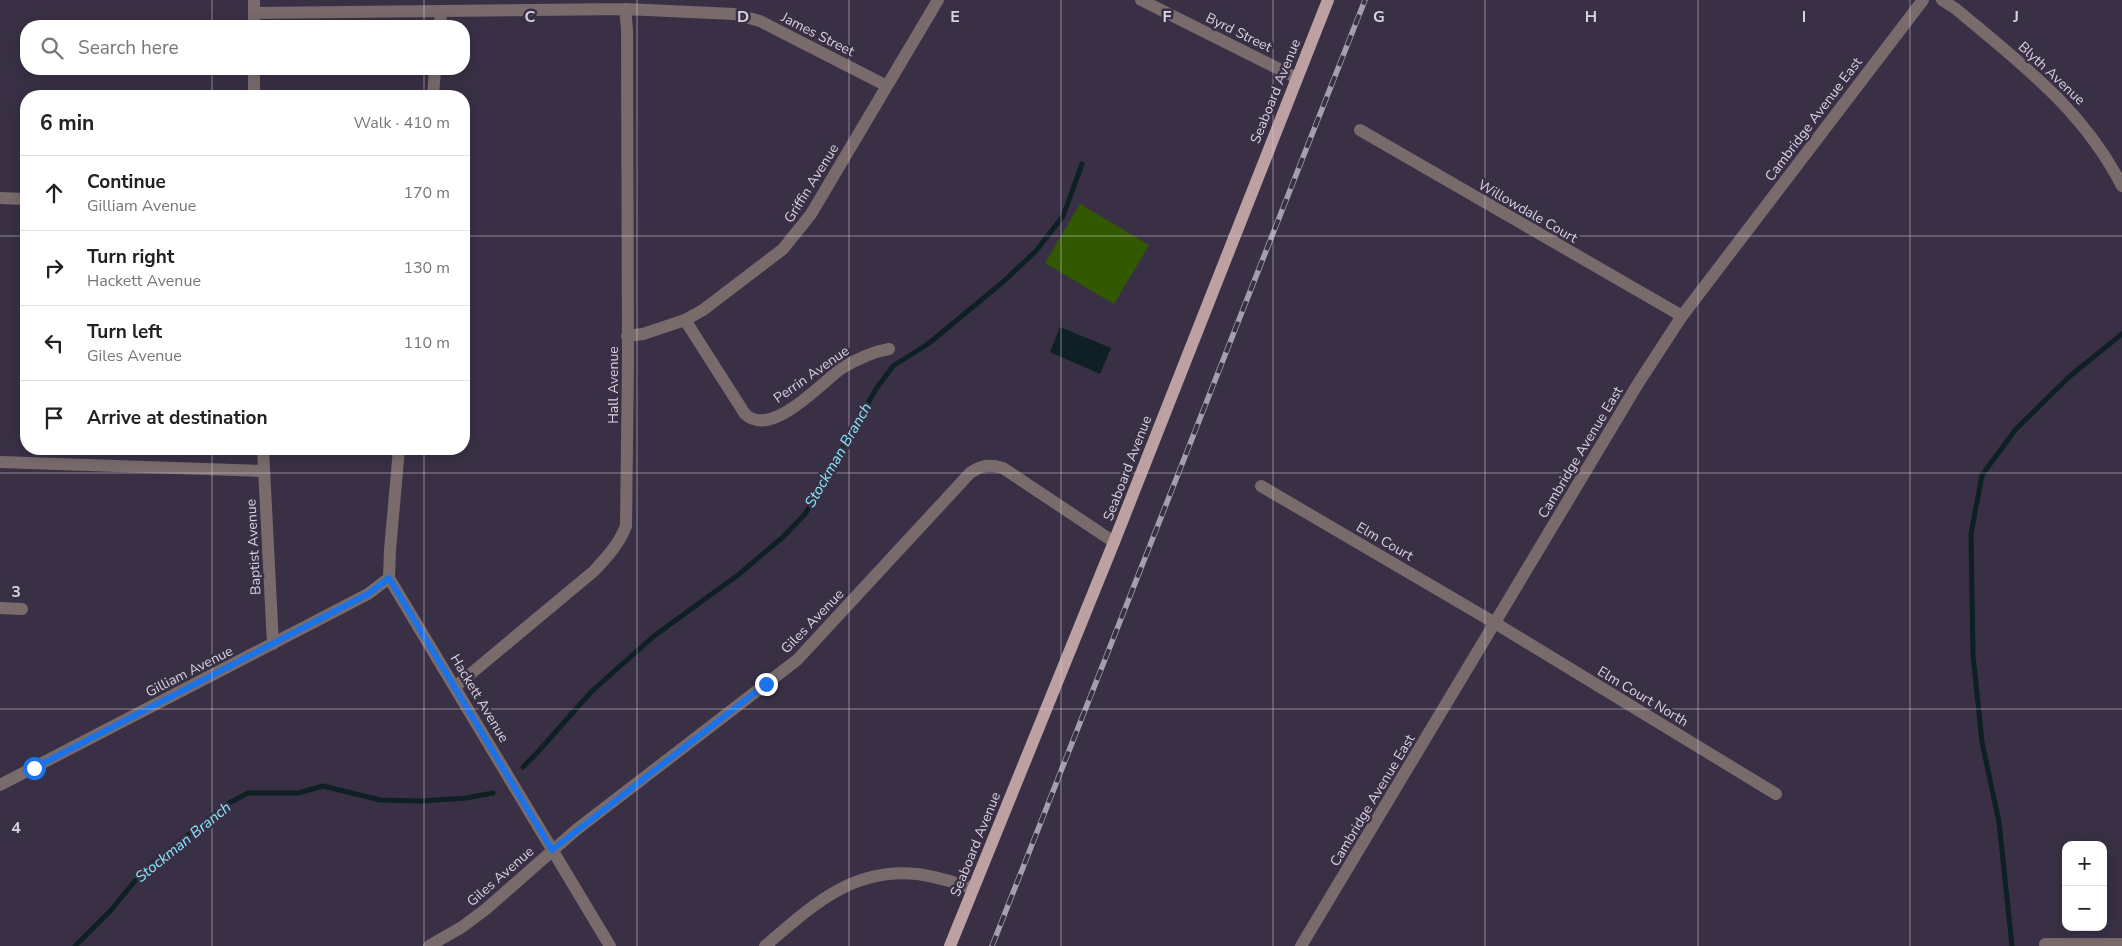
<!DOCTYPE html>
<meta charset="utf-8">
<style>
:root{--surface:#fff;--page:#f6f6f6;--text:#222;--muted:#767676;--line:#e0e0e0}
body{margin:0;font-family:"Nunito Sans",sans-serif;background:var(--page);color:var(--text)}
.controls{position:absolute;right:15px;bottom:15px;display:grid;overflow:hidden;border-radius:10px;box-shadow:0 2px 12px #0003}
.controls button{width:45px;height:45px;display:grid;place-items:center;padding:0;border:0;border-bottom:1px solid var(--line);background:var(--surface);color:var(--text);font:25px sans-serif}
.stop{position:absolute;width:15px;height:15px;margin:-11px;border:4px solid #1a73e8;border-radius:50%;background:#fff}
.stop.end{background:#1a73e8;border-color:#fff;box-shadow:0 1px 5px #0008}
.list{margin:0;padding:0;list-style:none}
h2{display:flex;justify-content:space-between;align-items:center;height:65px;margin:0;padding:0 20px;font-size:21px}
h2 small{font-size:16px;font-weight:400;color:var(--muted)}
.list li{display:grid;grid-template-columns:32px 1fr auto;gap:15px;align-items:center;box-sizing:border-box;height:75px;padding:0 20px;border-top:1px solid var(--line)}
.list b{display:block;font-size:19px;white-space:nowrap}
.list p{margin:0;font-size:16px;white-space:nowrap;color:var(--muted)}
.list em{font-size:16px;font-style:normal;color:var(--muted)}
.icon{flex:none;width:28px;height:28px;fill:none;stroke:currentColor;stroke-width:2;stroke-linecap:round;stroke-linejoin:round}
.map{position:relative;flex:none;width:2122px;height:946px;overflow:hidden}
.search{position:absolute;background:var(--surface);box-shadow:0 2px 12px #0003;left:20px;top:20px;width:450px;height:55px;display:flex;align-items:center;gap:12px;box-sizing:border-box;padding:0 18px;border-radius:20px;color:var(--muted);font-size:19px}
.panel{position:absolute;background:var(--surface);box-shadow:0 2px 12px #0003;left:20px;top:90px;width:450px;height:365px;border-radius:20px}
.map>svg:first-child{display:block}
</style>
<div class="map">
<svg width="2122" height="946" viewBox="0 0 2122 946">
<rect width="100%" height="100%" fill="#393045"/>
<path fill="#325900" d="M1080,204L1149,245L1114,304L1045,263Z"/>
<path fill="#0e2024" d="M1060,327L1111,348L1100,374L1050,352Z"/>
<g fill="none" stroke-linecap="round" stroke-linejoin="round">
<path stroke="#0e2024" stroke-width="5" d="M523,767L536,754L591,692L654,636L738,575L783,537L805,514L825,483L843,447L876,389L893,366L928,344L1003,282L1036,251L1063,216L1082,164
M75,946L112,909L143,871L227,804L248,793H298L323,786L380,800L421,801L466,798L493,793
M2012,946L1999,822L1982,742L1973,655L1971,534L1982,475L2016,429L2070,376L2122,334"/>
<path stroke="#796b6c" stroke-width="12" d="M254,0V26
M1141,0L1297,78
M1942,0L1956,9C2021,64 2082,108 2122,186
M254,13L625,9L734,14L760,21L887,86
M439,26L442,11
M254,69V96
M433,96L435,69
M1360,130L1682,316
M0,198L26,199
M685,320L745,414C771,439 820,384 842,368C857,359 872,352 889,349
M627,336L643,334L685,320L703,310L783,249L811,214L938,0
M263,449L273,644
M399,449L390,550L389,578L610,946
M0,462L263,471
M1261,486L1495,623L1776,794
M0,608L22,609
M456,686L594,571C607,557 619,544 626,526L628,360L627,29L625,9
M0,785L368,594L389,578
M2045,944H2122
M429,946L462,927L486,909L576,830L797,660L970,473C982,465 989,464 1003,468L1114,542
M765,946C811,907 851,867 917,874C936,876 955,883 973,888
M1301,946L1639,382L1682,316L1923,0"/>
<path stroke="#bca0a2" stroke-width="12" d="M950,946L1114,542L1328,0"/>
<defs>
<path id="rail" d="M992,946L1365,0"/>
</defs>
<use href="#rail" stroke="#a59eae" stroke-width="5.5"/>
<use href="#rail" stroke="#393045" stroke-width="4" stroke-dasharray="11" stroke-linecap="butt"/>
</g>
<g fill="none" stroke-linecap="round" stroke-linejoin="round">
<path stroke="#1a73e8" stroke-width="6" d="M34,768L368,594L389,578L552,850L766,684"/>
</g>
<path fill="none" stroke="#d8d2e0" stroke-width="1" stroke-opacity="0.55" d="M212,0V26M424,0V26M637,0V946M849,0V946M1061,0V946M1273,0V946M1485,0V946M1698,0V946M1910,0V946M212,69V96M424,69V96M0,236H26M464,236H2122M212,449V946M424,449V946M0,473H2122M0,709H2122"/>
<g text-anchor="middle" stroke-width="5" stroke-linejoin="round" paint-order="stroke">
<g font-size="14" fill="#d8d2e0" stroke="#393045">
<text transform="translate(1239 32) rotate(26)" y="5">Byrd Street</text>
<text transform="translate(818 34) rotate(27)" y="5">James Street</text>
<text transform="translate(2052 73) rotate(43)" y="5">Blyth Avenue</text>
<text transform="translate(1275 91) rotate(-68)" y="5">Seaboard Avenue</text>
<text transform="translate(1813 119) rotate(-53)" y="5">Cambridge Avenue East</text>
<text transform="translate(811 183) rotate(-58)" y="5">Griffin Avenue</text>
<text transform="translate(1528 211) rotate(30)" y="5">Willowdale Court</text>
<text transform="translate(811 374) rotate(-35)" y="5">Perrin Avenue</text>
<text transform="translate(613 385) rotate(-90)" y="5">Hall Avenue</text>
<text transform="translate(1580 452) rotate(-59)" y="5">Cambridge Avenue East</text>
<text transform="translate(1127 468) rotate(-69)" y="5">Seaboard Avenue</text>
<text transform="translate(1385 541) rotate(30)" y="5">Elm Court</text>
<text transform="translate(253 547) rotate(-93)" y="5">Baptist Avenue</text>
<text transform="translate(812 621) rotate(-46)" y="5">Giles Avenue</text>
<text transform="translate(189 671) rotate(-27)" y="5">Gilliam Avenue</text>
<text transform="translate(1643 696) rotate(31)" y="5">Elm Court North</text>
<text transform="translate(480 698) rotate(59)" y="5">Hackett Avenue</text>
<text transform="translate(1372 800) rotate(-59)" y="5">Cambridge Avenue East</text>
<text transform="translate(975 844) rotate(-68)" y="5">Seaboard Avenue</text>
<text transform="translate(500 876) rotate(-41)" y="5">Giles Avenue</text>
</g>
<g font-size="15" font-style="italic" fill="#88e8fd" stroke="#393045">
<text transform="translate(838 455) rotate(-60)" y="5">Stockman Branch</text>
<text transform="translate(183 842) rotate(-39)" y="5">Stockman Branch</text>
</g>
</g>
<g font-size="16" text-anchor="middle" font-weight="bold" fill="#d8d2e0" stroke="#393045" stroke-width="5" stroke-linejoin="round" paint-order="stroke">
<text x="530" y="22">C</text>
<text x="743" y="22">D</text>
<text x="955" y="22">E</text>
<text x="1167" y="22">F</text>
<text x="1379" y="22">G</text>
<text x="1591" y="22">H</text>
<text x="1804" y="22">I</text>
<text x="2016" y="22">J</text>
<text x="16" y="597">3</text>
<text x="16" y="833">4</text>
</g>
</svg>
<div class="controls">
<button>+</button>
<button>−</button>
</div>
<div class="stop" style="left:34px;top:768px"></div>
<div class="stop end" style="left:766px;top:684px"></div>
<div class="search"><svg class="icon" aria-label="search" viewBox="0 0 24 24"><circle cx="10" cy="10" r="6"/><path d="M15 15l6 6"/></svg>Search here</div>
<section class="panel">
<h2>6 min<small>Walk · 410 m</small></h2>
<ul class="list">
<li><svg class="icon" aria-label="ahead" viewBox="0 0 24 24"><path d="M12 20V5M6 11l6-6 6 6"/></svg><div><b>Continue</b><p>Gilliam Avenue</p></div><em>170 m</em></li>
<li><svg class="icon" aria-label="right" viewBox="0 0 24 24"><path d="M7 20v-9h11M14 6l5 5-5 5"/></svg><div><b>Turn right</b><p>Hackett Avenue</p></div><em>130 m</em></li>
<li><svg class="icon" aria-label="left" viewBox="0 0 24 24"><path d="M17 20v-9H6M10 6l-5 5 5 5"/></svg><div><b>Turn left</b><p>Giles Avenue</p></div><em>110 m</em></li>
<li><svg class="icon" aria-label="arrive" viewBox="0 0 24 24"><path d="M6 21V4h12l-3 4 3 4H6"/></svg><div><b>Arrive at destination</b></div></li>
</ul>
</section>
</div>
